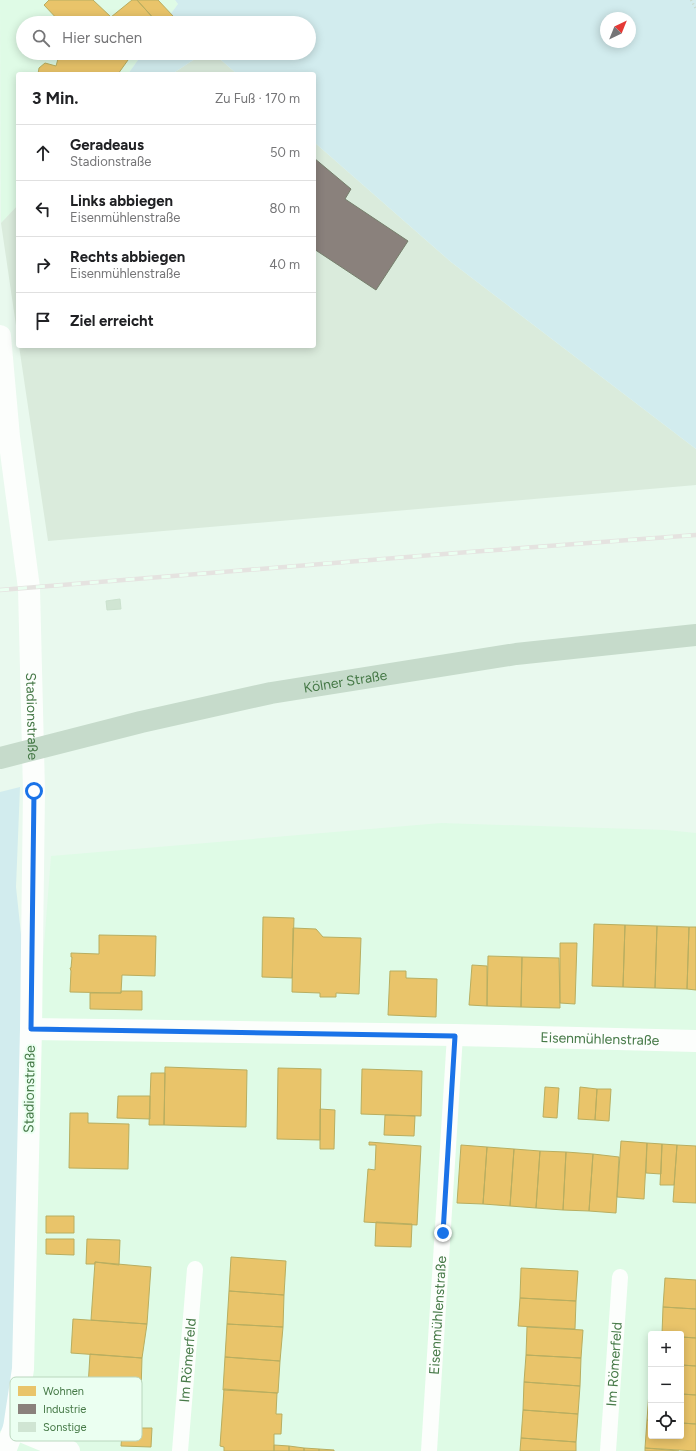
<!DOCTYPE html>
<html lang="de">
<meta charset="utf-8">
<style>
:root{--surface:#fff;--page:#f6f6f6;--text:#202124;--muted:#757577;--line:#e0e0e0}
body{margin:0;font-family:Figtree,sans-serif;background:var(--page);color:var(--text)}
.controls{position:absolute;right:12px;bottom:12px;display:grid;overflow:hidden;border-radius:4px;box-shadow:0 2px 10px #0003}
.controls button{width:36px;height:36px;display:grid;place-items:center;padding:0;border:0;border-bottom:1px solid var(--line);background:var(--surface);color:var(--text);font:20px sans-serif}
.compass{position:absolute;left:600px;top:12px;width:36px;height:36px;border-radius:50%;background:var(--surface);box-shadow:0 2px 10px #0003;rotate:43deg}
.stop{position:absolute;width:12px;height:12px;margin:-9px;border:3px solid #1a73e8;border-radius:50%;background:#fff}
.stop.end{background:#1a73e8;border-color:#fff;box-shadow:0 1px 4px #0008}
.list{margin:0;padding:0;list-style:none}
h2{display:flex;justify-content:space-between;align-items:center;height:52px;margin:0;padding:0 16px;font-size:17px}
h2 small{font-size:13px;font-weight:400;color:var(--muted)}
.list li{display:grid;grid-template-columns:26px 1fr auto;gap:12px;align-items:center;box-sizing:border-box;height:56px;padding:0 16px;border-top:1px solid var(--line)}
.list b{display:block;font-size:15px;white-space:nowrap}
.list p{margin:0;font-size:13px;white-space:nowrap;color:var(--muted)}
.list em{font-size:13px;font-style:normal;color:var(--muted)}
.icon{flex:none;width:22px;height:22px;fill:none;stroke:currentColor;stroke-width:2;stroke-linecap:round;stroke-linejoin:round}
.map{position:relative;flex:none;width:696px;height:1451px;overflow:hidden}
.search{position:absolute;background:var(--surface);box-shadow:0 2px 10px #0003;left:16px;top:16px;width:300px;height:44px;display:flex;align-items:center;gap:10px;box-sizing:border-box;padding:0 14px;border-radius:22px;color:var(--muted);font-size:15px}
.panel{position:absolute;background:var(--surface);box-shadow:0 2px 10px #0003;left:16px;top:72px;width:300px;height:276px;border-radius:4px}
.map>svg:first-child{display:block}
</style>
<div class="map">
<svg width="696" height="1451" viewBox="0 0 696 1451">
<rect width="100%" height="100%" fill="#e9f9ee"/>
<path fill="#dffbe6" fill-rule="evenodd" d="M0,0H175L178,4L164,23H23V53H143L128,74H18V205L1,223Z
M441,823L666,830L696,833V1451H0V1431L14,1427L10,1379L51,856ZM651,1334H681V1436H651Z"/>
<path fill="#daebdc" d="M204,53H213L237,74H172Z
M314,142L451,262L696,449V485L48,541L19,346H314Z
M18,205V339L1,223Z"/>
<path fill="#d2ecee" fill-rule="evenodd" d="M175,0H696V449L451,262L314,142V74H237L213,53H309V23H164L178,4ZM606,18H630V42H606Z
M143,53H204L172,74H128Z
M20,787L16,887L31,1029L14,1428L0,1431V792Z"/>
<path fill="#e9c46a" stroke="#b8ae60" d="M49,0H93L111,17L132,0H137L155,20L152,23H71L66,18L61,23L44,5Z
M137,0H158L173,16L167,23H155L154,21L155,20Z
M64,53H123L128,60L118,74H38L39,68L45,63L56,66L58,59Z
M263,917L294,918L292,978L262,977Z
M594,924L625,925L623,987L592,986Z
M625,925L657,926L655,988L623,987Z
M657,926L689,927L687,989L655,988Z
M689,927H696V990L687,989Z
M293,928L316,929L323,937L361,938L359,994L336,993V997H320V993L292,992Z
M99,935L156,936L155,976L122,975L121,993L70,992L71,971L70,968H71L72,957H71V953L99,954Z
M560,943H577L575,1004L560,1003Z
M488,956L522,957L521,1007L487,1006Z
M522,957L559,958L560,1008L521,1007Z
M472,965L487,966V1006L469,1005Z
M390,971H406V978L437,979L436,1017L388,1015Z
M121,991H142V1010L90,1009V993H121Z
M165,1067L247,1070L246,1127L164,1125Z
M278,1068L321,1069L320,1140L277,1139Z
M362,1069L422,1071L421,1116L361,1114Z
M151,1073H165L164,1125H149Z
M545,1087L559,1088L557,1118L543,1117Z
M580,1087L597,1089L595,1120L578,1119Z
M597,1089H611L609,1121L595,1120Z
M118,1096H150V1119L117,1118Z
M320,1109L335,1110L334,1149H320Z
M70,1113H88V1123L129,1124L128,1169L69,1168Z
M385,1115L415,1116L414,1136L384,1135Z
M621,1141L647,1143L644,1199L617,1197Z
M369,1142L421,1146L417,1225L364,1222L368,1169L375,1170L376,1145H369Z
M647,1143L662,1144L661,1174L646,1173Z
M662,1144L677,1145L674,1185H660Z
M461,1145L487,1147L483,1204L457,1203Z
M677,1145L696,1146V1203L673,1202Z
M487,1147L514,1149L510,1206L483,1204Z
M514,1149L540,1151L536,1208L510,1206Z
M540,1151L566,1152L563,1210L536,1208Z
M566,1152L593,1154L589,1211L563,1210Z
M593,1154L619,1157L616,1213L589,1211Z
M46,1216H74V1233H46Z
M376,1222L412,1224L411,1247L375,1246Z
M46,1239H74V1255L46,1254Z
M87,1239L120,1240L119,1265L95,1262V1264H86Z
M231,1257L286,1261L284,1295L229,1291Z
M95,1262L151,1267L147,1324L91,1320Z
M521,1268L578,1271L576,1301L520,1298Z
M665,1278L696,1280V1309L663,1307Z
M229,1291L284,1295L283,1327L227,1324Z
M520,1298L576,1301L575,1329L518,1326Z
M663,1307L696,1309V1338L681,1337V1334H662Z
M73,1319L147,1324L142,1358L71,1353Z
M227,1324L283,1327L280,1361L225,1357Z
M527,1327L583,1330L581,1358L526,1355Z
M681,1337L696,1338V1366L681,1365Z
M90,1354L142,1358L141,1391L88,1387Z
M526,1355L581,1358L580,1386L524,1382Z
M225,1357L280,1361L278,1393L223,1390Z
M651,1363V1392H649Z
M681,1365L696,1366V1395L681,1394Z
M524,1382L580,1386L578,1414L523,1410Z
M224,1389L277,1393L276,1414H282L281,1434H274V1451H224V1447L220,1446Z
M649,1392H651V1421L647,1420Z
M681,1394L696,1395V1424L681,1423Z
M523,1410L578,1414L576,1442L521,1438Z
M647,1420L651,1421V1436H681V1423L696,1424V1451L645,1448Z
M123,1421L139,1422V1428H152L151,1447L121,1446Z
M521,1438L576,1442V1451H520Z
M274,1445L289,1446V1451H274Z
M289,1446L304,1448V1451H289Z
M304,1448L319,1449V1451H304Z
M645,1448L679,1451H645Z
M319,1449L334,1450V1451H319Z"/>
<path fill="#8a817c" stroke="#767f6c" d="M314,158L351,189L345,199L408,241L376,290L314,249Z"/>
<path fill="#d0e5d3" stroke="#cbe2ce" d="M120,599L121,609L107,610L106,601Z"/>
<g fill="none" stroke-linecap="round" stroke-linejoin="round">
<path stroke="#c8d9ca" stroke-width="2.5" stroke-dasharray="1 3" stroke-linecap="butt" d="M691,0L696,9"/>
<g stroke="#fcfefc" stroke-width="16">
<path id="s1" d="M180,1451L195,1269"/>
<path id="s2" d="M429,1451L455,1035"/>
<path id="s3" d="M608,1451L620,1277"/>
</g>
<g stroke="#fcfefc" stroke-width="22">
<path id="s4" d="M0,336L9,437L29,588L34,791L31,1029L23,1369L14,1428L5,1451"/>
<path id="s5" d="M31,1029L455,1035L696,1041"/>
<path d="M14,1428L69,1451"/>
</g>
<path stroke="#c6dbcb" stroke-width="22" id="s6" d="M0,758L141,722L271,693L516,654L696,635"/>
<defs>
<path id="rail" d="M0,590L469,552L696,535"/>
</defs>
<use href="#rail" stroke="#e5e3e0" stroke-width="4.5"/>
<use href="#rail" stroke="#ebfff1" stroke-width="3" stroke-dasharray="9" stroke-linecap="butt"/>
</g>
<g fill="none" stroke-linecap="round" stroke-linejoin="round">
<path stroke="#1a73e8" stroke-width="5" d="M34,791L31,1029L455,1036L443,1233"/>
</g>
<g text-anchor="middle" stroke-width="4" stroke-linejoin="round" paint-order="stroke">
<g font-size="14" fill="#467947" stroke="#ebfff1">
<text dy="5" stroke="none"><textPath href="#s6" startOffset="354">Kölner Straße</textPath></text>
<text dy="5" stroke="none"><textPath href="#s4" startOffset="382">Stadionstraße</textPath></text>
<text dy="5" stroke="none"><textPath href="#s5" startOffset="569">Eisenmühlenstraße</textPath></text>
<text transform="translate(29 1089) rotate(-89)" y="5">Stadionstraße</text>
<text dy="5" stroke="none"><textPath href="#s2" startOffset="136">Eisenmühlenstraße</textPath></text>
<text dy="5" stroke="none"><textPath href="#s1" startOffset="91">Im Römerfeld</textPath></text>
<text dy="5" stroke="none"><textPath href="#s3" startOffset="87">Im Römerfeld</textPath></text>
</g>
</g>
<rect x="10" y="1377" width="132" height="64" rx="6" fill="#ebfff1" stroke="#bad7be" stroke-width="1"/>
<rect x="18" y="1386" width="18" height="10" fill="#e9c46a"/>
<rect x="18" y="1404" width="18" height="10" fill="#8a817c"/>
<rect x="18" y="1422" width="18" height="10" fill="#d0e5d3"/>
<g font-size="11" fill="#467947">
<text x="43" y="1395">Wohnen</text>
<text x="43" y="1413">Industrie</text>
<text x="43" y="1431">Sonstige</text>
</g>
</svg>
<div class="controls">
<button>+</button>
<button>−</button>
<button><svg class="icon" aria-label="locate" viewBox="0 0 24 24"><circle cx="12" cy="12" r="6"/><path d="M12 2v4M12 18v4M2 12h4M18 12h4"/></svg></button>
</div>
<svg class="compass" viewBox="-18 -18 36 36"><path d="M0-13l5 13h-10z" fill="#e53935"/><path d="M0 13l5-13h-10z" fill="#757577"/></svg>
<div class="stop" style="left:34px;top:791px"></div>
<div class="stop end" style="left:443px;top:1233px"></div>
<div class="search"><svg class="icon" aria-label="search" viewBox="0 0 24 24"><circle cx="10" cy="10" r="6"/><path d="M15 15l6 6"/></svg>Hier suchen</div>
<section class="panel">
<h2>3 Min.<small>Zu Fuß · 170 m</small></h2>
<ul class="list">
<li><svg class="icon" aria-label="ahead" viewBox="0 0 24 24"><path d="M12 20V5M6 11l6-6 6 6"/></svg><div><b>Geradeaus</b><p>Stadionstraße</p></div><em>50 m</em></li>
<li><svg class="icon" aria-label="left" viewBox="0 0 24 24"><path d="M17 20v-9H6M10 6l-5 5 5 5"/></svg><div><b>Links abbiegen</b><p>Eisenmühlenstraße</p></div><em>80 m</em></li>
<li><svg class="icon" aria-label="right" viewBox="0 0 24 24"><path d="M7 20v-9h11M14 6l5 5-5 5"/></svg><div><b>Rechts abbiegen</b><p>Eisenmühlenstraße</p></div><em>40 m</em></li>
<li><svg class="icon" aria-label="arrive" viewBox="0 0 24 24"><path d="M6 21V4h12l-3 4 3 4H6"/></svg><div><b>Ziel erreicht</b></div></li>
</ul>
</section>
</div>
